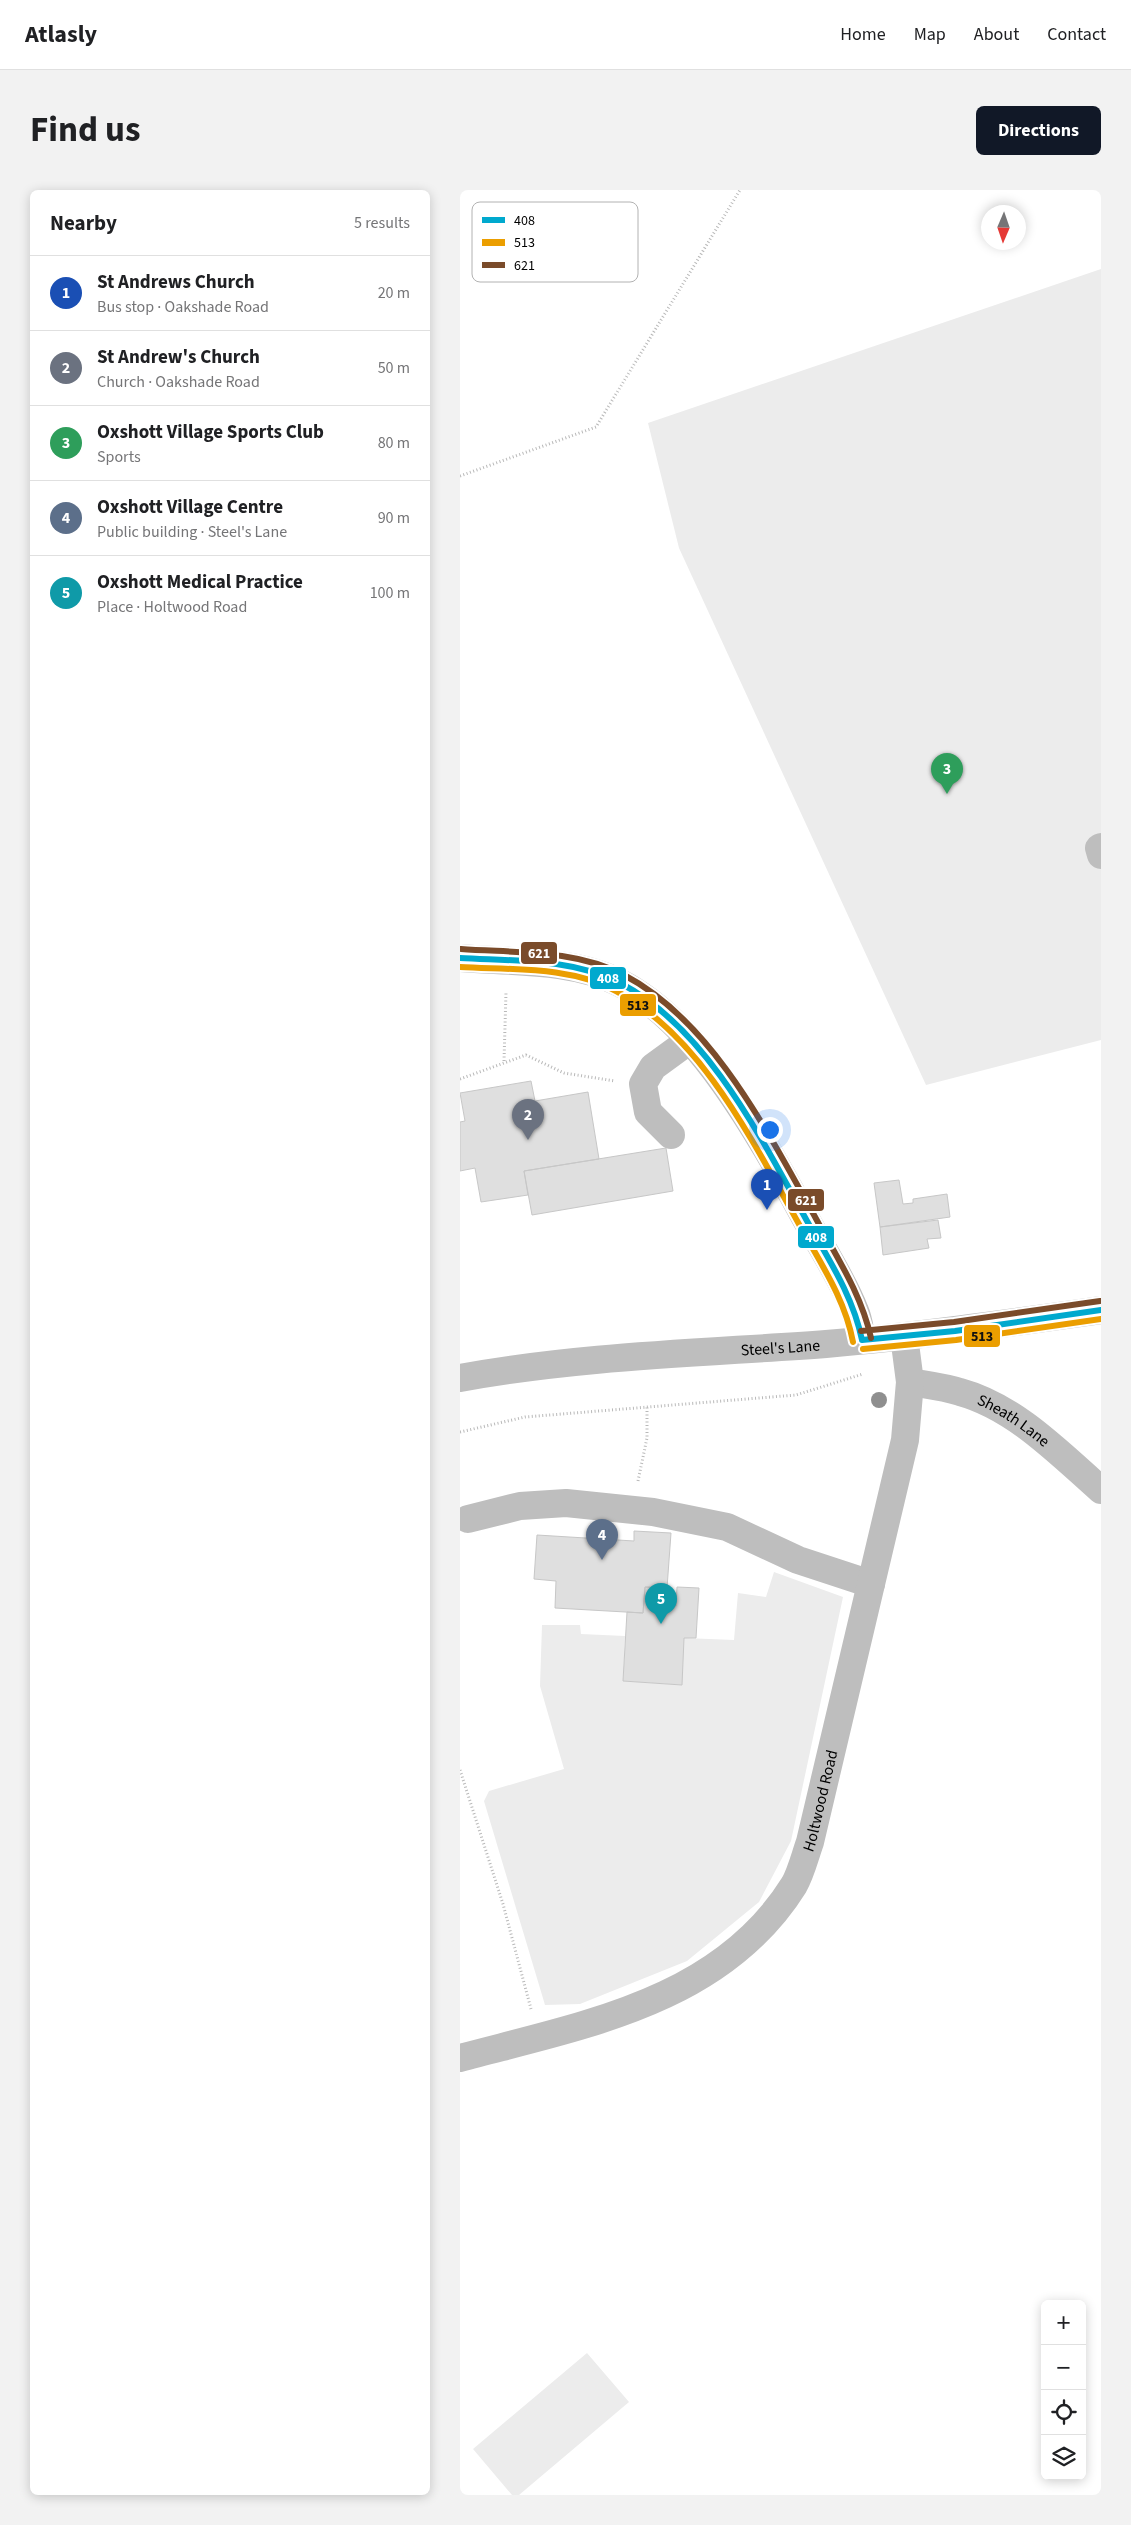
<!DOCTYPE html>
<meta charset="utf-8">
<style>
:root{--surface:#fff;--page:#f2f2f2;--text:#202124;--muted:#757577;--line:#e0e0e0;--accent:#111827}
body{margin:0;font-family:"Source Sans 3",sans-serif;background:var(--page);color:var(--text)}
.controls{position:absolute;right:15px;bottom:15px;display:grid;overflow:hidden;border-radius:8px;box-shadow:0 2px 12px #0003}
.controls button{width:45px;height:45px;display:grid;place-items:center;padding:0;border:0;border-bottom:1px solid var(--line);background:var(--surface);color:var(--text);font:25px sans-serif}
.compass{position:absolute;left:521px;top:15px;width:45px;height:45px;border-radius:50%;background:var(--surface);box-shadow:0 2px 12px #0003;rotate:182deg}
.you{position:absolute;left:309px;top:939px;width:18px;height:18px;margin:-12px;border:4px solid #fff;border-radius:50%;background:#1a73e8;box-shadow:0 0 0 8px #1a73e833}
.badge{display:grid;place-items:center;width:32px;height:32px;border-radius:50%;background:var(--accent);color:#fff;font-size:16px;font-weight:700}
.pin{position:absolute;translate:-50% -41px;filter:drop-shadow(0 1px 2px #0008)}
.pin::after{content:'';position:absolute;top:26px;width:18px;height:15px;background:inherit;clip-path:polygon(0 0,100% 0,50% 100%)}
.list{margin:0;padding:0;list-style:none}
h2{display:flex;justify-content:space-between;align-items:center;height:65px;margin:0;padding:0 20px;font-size:21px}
h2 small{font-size:16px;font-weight:400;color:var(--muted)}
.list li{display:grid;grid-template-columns:32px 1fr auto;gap:15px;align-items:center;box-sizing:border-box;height:75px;padding:0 20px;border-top:1px solid var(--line)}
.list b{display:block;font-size:19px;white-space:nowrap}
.list p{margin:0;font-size:16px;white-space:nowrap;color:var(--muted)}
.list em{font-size:16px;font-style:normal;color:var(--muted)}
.icon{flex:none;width:28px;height:28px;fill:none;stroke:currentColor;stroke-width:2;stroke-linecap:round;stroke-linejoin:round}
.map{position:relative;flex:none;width:641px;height:2305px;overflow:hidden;border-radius:8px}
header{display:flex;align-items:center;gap:30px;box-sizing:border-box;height:70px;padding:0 25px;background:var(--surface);border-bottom:1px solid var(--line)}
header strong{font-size:24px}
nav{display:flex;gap:28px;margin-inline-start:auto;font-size:18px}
.intro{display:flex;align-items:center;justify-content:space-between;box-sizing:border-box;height:120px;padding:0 30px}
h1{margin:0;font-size:35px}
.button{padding:12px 22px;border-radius:8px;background:var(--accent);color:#fff;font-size:18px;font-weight:700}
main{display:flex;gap:30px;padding:0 30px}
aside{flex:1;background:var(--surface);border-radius:8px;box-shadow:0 2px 12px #0003}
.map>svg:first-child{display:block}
</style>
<header>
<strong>Atlasly</strong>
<nav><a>Home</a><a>Map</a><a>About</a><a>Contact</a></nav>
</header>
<div class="intro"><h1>Find us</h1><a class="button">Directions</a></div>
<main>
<aside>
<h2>Nearby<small>5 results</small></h2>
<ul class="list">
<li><span class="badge" style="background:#1a4fb4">1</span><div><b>St Andrews Church</b><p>Bus stop · Oakshade Road</p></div><em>20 m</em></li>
<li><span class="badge" style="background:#6b7280">2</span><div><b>St Andrew's Church</b><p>Church · Oakshade Road</p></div><em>50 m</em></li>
<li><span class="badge" style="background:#2e9e5b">3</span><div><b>Oxshott Village Sports Club</b><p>Sports</p></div><em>80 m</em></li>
<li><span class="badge" style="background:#5c6f8a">4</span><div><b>Oxshott Village Centre</b><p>Public building · Steel's Lane</p></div><em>90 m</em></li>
<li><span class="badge" style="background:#0f9aa8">5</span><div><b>Oxshott Medical Practice</b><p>Place · Holtwood Road</p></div><em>100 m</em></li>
</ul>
</aside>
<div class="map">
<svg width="641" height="2305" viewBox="0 0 641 2305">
<rect width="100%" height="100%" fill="#fff"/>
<path fill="#ececec" d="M641,79V850L466,895L219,358L188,233Z
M314,1382L383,1407L331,1651L299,1712L227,1771L120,1814L85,1815L24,1611L29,1601L104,1579L80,1496L82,1435H120L121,1444L165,1446L163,1491L221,1495L224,1448L274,1450L278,1403L306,1407Z
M127,2163L169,2212L59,2305H52L13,2259Z"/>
<path fill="#dfdfdf" stroke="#c7c7c7" d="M71,891L75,911L128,902L139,969L64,981L68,1005L21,1012L15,978L0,981V932L5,931L0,903Z
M206,958L213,1001L72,1025L64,981Z
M439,990L443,1014L453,1013V1009L487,1004L490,1027L420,1037L414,993Z
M478,1030L481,1048L467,1049L469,1058L423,1065L420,1037Z
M174,1341L211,1343L207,1398L185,1397L183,1423L95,1418L96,1391L74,1389L77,1345L174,1351Z
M185,1397L207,1398L206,1415L216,1416L217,1397L239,1398L236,1448H224L222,1495L163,1491L167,1422L183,1423Z"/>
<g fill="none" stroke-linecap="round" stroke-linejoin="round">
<path stroke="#b9b9b9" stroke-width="3" stroke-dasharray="1 2.5" stroke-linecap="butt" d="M0,286L136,237L280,0
M44,871L46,802
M0,889L66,865L104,883L155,891
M0,1242L65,1227L336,1205L403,1184
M178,1291L187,1248V1217
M0,1580L43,1714L71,1819"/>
<g stroke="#bebebe" stroke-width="28">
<path d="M641,657L639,658L641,665"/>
<path d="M0,768C50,772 114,769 160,793C241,834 304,953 347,1031C363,1060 383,1090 395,1121C399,1130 400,1141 402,1150"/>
<path d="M211,945L188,922L183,894L193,877L230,850"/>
<path id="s1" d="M0,1188C120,1166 244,1163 366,1154C458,1146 549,1133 641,1120"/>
<path id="s2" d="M450,1192C467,1195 484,1197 500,1202C555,1217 599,1263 641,1300"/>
<path d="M8,1329L60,1316L106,1313L193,1322L267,1337L338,1370L411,1394"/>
<path id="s3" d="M0,1868C123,1835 261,1812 334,1695C341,1683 345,1666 350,1652L445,1250L450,1192L444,1146"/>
</g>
<defs>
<path id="bus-1" d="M0,768C52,771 112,768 160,793C247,838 301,948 347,1031C369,1070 393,1106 402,1150
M402,1150L495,1141L641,1120"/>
<path id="bus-2" d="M0,777C51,780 110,776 156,801C242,846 294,954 340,1036C361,1074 385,1109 393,1152
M403,1159L496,1150L641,1129"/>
<path id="bus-3" d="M1,759C54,763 115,759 164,785C252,831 307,941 354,1025C376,1066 401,1103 411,1148
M401,1141L494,1132L640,1111"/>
</defs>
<use href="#bus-1" stroke="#fff" stroke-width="10"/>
<use href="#bus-2" stroke="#fff" stroke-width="10"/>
<use href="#bus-3" stroke="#fff" stroke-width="10"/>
<use href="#bus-1" stroke="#00a9ce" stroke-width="6"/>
<use href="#bus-2" stroke="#eb9e00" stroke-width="6"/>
<use href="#bus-3" stroke="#7a4b2a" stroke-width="6"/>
</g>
<circle fill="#8f8f8f" cx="419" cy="1210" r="8"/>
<g text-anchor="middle" stroke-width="5" stroke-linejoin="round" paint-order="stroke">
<g font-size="16" fill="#000" stroke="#fff">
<text dy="6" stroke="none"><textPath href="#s1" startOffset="322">Steel's Lane</textPath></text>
<text dy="6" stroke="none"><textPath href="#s2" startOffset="112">Sheath Lane</textPath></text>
<text dy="6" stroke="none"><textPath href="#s3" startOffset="475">Holtwood Road</textPath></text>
</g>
</g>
<rect x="12" y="12" width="166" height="80" rx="8" fill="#fff" stroke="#b2b2b2" stroke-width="1"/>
<rect x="22" y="27" width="23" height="6" fill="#00a9ce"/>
<rect x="22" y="49" width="23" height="7" fill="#eb9e00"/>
<rect x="22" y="72" width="23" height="6" fill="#7a4b2a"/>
<g font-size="14" fill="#000">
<text x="54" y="35">408</text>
<text x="54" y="57">513</text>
<text x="54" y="80">621</text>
</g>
<g stroke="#fff" stroke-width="2">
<rect x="60" y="751" width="38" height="24" rx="5" fill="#7a4b2a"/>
<rect x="129" y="776" width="38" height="24" rx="5" fill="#00a9ce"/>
<rect x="159" y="803" width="38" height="24" rx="5" fill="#eb9e00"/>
<rect x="327" y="998" width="38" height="24" rx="5" fill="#7a4b2a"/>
<rect x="337" y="1035" width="38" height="24" rx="5" fill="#00a9ce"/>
<rect x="503" y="1134" width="38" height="24" rx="5" fill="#eb9e00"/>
</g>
<g font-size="14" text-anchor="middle" font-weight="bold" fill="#fff">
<text x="79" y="768">621</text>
<text x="148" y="793">408</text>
<text x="346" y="1015">621</text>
<text x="356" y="1052">408</text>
</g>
<g font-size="14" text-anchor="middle" font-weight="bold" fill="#111">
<text x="178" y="820">513</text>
<text x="522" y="1151">513</text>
</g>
</svg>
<div class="controls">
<button>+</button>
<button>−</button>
<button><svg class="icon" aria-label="locate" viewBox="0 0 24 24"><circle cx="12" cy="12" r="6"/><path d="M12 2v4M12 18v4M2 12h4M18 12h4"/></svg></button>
<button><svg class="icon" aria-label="layers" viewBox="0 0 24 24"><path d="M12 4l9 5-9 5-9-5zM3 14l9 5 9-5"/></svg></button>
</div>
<svg class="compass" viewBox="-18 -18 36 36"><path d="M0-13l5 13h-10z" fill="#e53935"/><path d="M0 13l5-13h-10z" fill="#757577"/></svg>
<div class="you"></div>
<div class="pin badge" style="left:307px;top:1020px;background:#1a4fb4">1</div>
<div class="pin badge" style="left:68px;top:950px;background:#6b7280">2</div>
<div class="pin badge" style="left:487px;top:604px;background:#2e9e5b">3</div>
<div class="pin badge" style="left:142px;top:1370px;background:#5c6f8a">4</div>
<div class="pin badge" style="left:201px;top:1434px;background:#0f9aa8">5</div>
</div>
</main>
